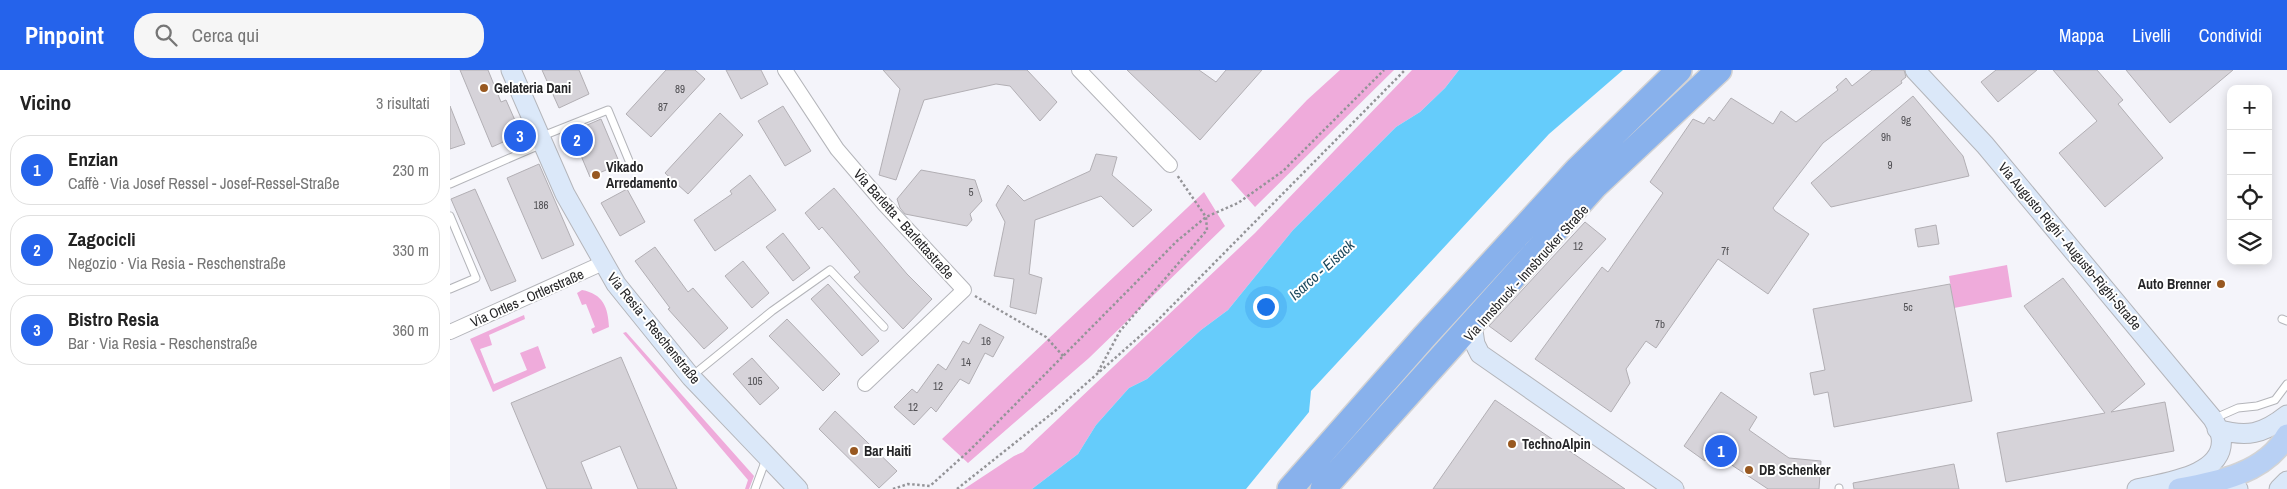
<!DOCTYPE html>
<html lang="it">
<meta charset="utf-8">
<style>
:root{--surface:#fff;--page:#f6f6f6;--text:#222;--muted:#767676;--line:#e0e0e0;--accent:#2563eb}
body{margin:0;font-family:"Archivo Narrow",sans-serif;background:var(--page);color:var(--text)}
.controls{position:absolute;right:15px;top:15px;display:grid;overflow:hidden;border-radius:10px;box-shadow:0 2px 12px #0003}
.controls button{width:45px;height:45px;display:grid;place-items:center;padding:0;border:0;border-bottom:1px solid var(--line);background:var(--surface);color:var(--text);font:25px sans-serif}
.you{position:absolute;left:815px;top:236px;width:18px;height:18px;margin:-12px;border:4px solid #fff;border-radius:50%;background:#1a73e8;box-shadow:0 0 0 8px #1a73e833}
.badge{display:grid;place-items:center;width:32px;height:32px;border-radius:50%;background:var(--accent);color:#fff;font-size:16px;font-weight:700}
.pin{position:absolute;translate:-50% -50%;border:2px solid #fff;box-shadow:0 1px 5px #0006}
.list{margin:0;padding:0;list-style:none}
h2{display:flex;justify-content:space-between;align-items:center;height:65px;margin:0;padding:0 20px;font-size:21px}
h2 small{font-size:16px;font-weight:400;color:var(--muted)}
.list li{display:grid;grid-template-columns:32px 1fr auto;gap:15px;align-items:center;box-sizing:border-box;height:70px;margin:0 10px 10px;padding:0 10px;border:1px solid var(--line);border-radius:20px}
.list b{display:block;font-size:19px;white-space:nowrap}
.list p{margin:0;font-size:16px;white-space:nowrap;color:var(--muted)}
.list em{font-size:16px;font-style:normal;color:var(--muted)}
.icon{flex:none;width:28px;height:28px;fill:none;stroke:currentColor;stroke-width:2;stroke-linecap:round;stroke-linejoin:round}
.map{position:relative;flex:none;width:1837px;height:419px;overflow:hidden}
header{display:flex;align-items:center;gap:30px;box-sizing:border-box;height:70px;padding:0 25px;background:var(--accent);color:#fff}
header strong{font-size:24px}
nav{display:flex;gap:28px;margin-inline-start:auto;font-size:18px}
.search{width:350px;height:45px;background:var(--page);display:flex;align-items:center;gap:12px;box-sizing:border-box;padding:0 18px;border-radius:20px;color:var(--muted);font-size:19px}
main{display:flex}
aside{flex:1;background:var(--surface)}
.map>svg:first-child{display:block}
</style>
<header>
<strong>Pinpoint</strong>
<div class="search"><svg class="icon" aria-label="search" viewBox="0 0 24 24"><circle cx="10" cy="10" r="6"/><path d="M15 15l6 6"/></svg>Cerca qui</div>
<nav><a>Mappa</a><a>Livelli</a><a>Condividi</a></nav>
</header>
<main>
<aside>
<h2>Vicino<small>3 risultati</small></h2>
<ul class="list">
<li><span class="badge">1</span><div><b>Enzian</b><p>Caffè · Via Josef Ressel - Josef-Ressel-Straße</p></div><em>230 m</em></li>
<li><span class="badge">2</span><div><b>Zagocicli</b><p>Negozio · Via Resia - Reschenstraße</p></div><em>330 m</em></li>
<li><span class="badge">3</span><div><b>Bistro Resia</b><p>Bar · Via Resia - Reschenstraße</p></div><em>360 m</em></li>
</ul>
</aside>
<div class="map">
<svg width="1837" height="419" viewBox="0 0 1837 419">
<rect width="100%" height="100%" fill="#f4f4fa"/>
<path fill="#efabdb" d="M890,0H944L805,137L781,110L857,30Z
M962,0H1009L995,18L970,42L946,57L843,160L778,240L751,260L697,309L679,318L646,355L628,384L582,419H514L564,386L573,382L805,163Z
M754,122L775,156L639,288L518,393L492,369Z
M1557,195L1562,227L1504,238L1499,206Z
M132,220C153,224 158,237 159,257L143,264L141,259L145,257L136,234L132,235L127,223Z
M74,245L75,249L39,265L42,275L30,279L44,314L77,300L70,283L88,276L96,298L43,322L20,269Z
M176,262L304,406L299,419H295L298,410L173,263Z"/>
<path fill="#65ccfb" d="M1009,0H1173L1099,64L861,321L859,342L796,419H582L628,384L646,355L679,318L697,309L751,260L778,240L843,160L946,57L970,42L995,18Z"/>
<path fill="#d6d3d9" stroke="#b2afb4" d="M10,0H38L51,32L56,30L71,64L42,77Z
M92,0H129L139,24L109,38Z
M216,0H245L255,9L201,67L176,44Z
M276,0H311L318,14L291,29Z
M433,0H577L607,32L590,51L560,16L546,14L474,30L446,110L429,105L450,19Z
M677,0H749L766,12L776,0H812L750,70Z
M1422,0H1454L1456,7L1451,11L1452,13L1373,73L1323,138L1325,141L1359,164L1318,224L1268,189L1206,278L1196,271L1176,299L1180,313L1161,342L1085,289L1152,197L1158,202L1213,123L1200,112L1243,49L1254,54L1259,47L1264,51L1281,28L1323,54L1331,41L1346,52L1388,20L1386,17L1396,8L1402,16Z
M1546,0H1587L1548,32L1531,12Z
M1603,0H1647L1673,30L1668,34L1713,88L1655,137L1609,83L1647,51Z
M1676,0H1783L1720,53Z
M1463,26L1513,86L1519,106L1381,137L1361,113Z
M0,36L15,74L0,79Z
M333,36L361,81L335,96L308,51Z
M270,43L293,65L238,124L215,103Z
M151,49L170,94L140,107L121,62Z
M646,84L667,87L662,105L702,140L683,157L651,126L585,150L579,204L592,208L586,244L560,237L564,209L544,206L555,152L546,135L558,115L574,131L640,101Z
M89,94L124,175L92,189L57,108Z
M471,100L525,110L532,131L520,144L522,150L517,156L455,144L450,138L447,129Z
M300,105L326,140L265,181L244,150L282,124L280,121Z
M384,118L457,204L482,229L453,259L404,207L410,202L372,157L369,160L355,143Z
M25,119L66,211L41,221L1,129Z
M177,119L195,152L170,166L151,133Z
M1135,152L1156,169L1061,272L1039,256Z
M1486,155L1489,174L1468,177L1465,159Z
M333,163L360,198L343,211L316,177Z
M205,177L238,222L243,218L278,258L254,279L218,239L220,238L185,191Z
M293,191L319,223L302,238L275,206Z
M1613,208L1695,314L1661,342L1715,332L1724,381L1556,412L1547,363L1655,343L1574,236Z
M378,214L429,271L412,286L361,229Z
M1500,214L1522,331L1384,357L1378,322L1364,325L1360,303L1375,300L1363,239Z
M337,249L390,304L373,321L319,266Z
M530,254L554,267L543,287L535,283L519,314L510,309L486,342L481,337L464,355L444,337L462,319L467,323L488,294L496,300L513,271L519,274Z
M171,287L227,419H188L170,376L131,392L142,419H97L61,333Z
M302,288L329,318L310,335L283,304Z
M1271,322L1307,347L1299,360L1339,388L1371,391L1369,419H1318L1262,382L1255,391L1234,376Z
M1045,330L1175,419H983Z
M385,341L447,401L429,418L369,359Z
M1504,394L1509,419H1404L1403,413Z"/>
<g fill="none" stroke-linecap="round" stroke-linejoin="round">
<defs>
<path id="service" d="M90,67L158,40L182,98
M0,114L92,74
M0,146L26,208L0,219
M1832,249L1837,251
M242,306L322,241L380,200L434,257
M1763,349L1788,338L1807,336L1825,330L1837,314
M305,419L316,389
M1389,419V418"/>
<path id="minor" d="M335,0L387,79L434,134L514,220L415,314
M629,0L720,95
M0,262L153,193"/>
<path id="secondary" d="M61,0L115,124L166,214L241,307L348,419
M1465,0L1535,75L1763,349C1766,355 1770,361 1771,367C1777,406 1712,413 1687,419
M1023,261L1025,274L1030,284L1224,419
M1767,359C1797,368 1813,364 1837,345
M1758,414L1788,419
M1829,419L1837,411"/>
<path id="primary" d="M1729,419C1768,412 1816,403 1837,365"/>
<path id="motorway" d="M840,419L974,267L1127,100L1229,0
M873,419L1146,115L1269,0"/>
</defs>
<use href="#service" stroke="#b4b5ba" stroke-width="9"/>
<use href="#minor" stroke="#b4b5ba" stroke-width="16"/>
<use href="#secondary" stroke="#b4b5ba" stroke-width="21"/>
<use href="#primary" stroke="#d3d3d4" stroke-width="24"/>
<use href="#motorway" stroke="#d3d3d4" stroke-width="28"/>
<path stroke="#949498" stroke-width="2.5" stroke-dasharray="2.5 2.5" stroke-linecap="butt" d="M525,226L596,267L614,287
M648,302L670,261L757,160L756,147L727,105
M443,419L458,414L480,416L520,380L727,171L756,147L788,133L833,101L934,0
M507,419L605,341L706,252L955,0"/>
<use href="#service" stroke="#fff" stroke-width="7"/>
<use href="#minor" stroke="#fff" stroke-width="14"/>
<use href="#secondary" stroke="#dbe8f9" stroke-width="19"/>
<use href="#primary" stroke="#b8d0f4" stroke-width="21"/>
<use href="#motorway" stroke="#88b1ec" stroke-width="25"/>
</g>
<g fill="#985820" stroke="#fff" stroke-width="2">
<circle cx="34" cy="18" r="5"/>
<circle cx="146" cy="105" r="5"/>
<circle cx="1771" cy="214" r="5"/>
<circle cx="1062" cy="374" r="5"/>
<circle cx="404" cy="381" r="5"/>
<circle cx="1299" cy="400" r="5"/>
</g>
<g text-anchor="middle" stroke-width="4" stroke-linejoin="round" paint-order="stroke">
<g font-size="11" fill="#515054">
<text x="230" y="23">89</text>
<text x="213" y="41">87</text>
<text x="1456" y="54">9g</text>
<text x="1436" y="71">9h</text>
<text x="1440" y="99">9</text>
<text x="521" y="126">5</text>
<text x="91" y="139">186</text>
<text x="1128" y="180">12</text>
<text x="1275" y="185">7f</text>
<text x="1458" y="241">5c</text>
<text x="1210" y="258">7b</text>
<text x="536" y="275">16</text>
<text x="516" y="296">14</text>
<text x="305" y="315">105</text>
<text x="488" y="320">12</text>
<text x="463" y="341">12</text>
</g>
<g font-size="14" font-weight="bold" fill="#252527" stroke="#fff" text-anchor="start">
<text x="44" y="23">Gelateria Dani</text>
<text x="156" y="102">Vikado<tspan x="156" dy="16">Arredamento</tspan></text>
<text x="1761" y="219" text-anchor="end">Auto Brenner</text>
<text x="1072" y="379">TechnoAlpin</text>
<text x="414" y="386">Bar Haiti</text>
<text x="1309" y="405">DB Schenker</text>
</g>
<g font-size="14" fill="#252527" stroke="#fff">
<text transform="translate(454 154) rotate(48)" y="5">Via Barletta - Barlettastraße</text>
<text transform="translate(1620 176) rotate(50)" y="5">Via Augusto Righi - Augusto-Righi-Straße</text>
<text transform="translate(1076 203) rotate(-48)" y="5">Via Innsbruck - Innsbrucker Straße</text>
<text transform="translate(77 228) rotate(-24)" y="5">Via Ortles - Ortlerstraße</text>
<text transform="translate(204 258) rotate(51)" y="5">Via Resia - Reschenstraße</text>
</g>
<g font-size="15" font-style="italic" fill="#1d495d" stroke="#fff">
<text transform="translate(872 200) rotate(-42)" y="5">Isarco - Eisack</text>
</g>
</g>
</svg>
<div class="controls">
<button>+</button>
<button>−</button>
<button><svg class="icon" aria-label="locate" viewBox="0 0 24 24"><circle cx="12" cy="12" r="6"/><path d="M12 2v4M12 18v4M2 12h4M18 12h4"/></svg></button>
<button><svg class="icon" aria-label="layers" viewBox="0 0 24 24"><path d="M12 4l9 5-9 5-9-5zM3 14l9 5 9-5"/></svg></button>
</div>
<div class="you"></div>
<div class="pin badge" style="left:1271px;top:381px">1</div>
<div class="pin badge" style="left:127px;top:70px">2</div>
<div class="pin badge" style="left:70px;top:66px">3</div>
</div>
</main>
